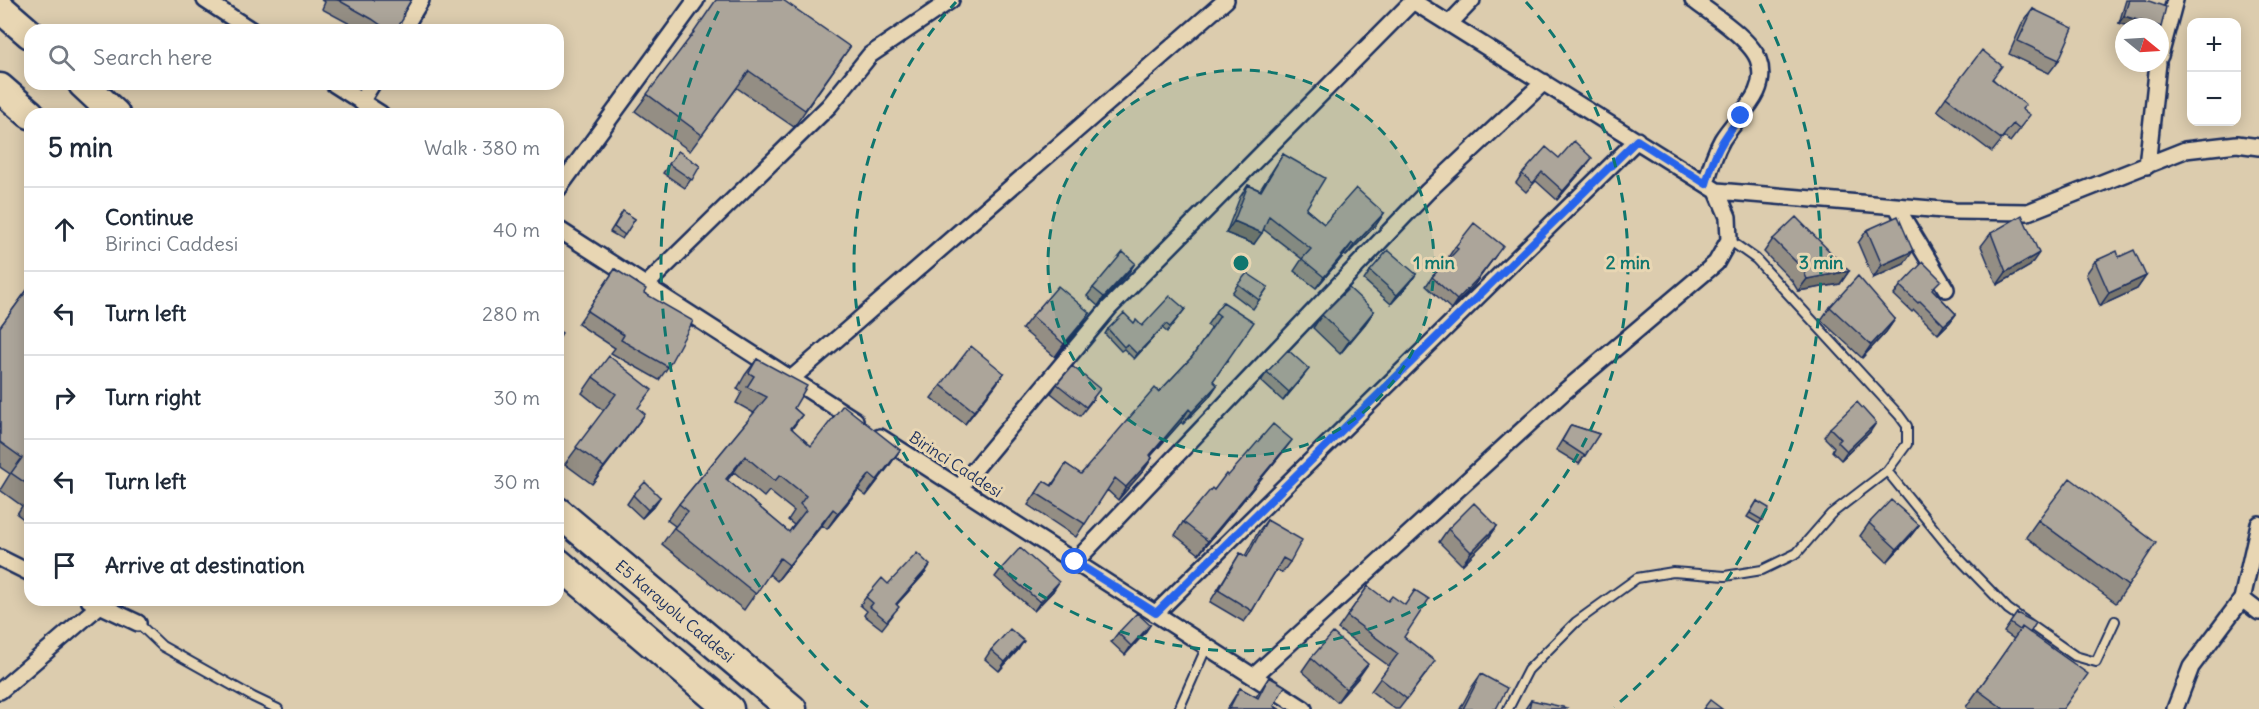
<!DOCTYPE html>
<meta charset="utf-8">
<style>
:root{--surface:#fff;--page:#f2f2f3;--text:#1f2937;--muted:#747a83;--line:#e0e1e3}
body{margin:0;font-family:Delius,sans-serif;background:var(--page);color:var(--text)}
.controls{position:absolute;right:18px;top:18px;display:grid;overflow:hidden;border-radius:12px;box-shadow:0 3px 15px #0003}
.controls button{width:54px;height:54px;display:grid;place-items:center;padding:0;border:0;border-bottom:2px solid var(--line);background:var(--surface);color:var(--text);font:30px sans-serif}
.compass{position:absolute;left:2115px;top:18px;width:54px;height:54px;border-radius:50%;background:var(--surface);box-shadow:0 3px 15px #0003;rotate:108deg}
.stop{position:absolute;width:18px;height:18px;margin:-14px;border:4px solid #2563eb;border-radius:50%;background:#fff}
.stop.end{background:#2563eb;border-color:#fff;box-shadow:0 2px 6px #0008}
.list{margin:0;padding:0;list-style:none}
h2{display:flex;justify-content:space-between;align-items:center;height:78px;margin:0;padding:0 24px;font-size:26px}
h2 small{font-size:20px;font-weight:400;color:var(--muted)}
.list li{display:grid;grid-template-columns:39px 1fr auto;gap:18px;align-items:center;box-sizing:border-box;height:84px;padding:0 24px;border-top:2px solid var(--line)}
.list b{display:block;font-size:22px;white-space:nowrap}
.list p{margin:0;font-size:20px;white-space:nowrap;color:var(--muted)}
.list em{font-size:20px;font-style:normal;color:var(--muted)}
.icon{flex:none;width:33px;height:33px;fill:none;stroke:currentColor;stroke-width:2;stroke-linecap:round;stroke-linejoin:round}
.map{position:relative;flex:none;width:2259px;height:709px;overflow:hidden}
.search{position:absolute;background:var(--surface);box-shadow:0 3px 15px #0003;left:24px;top:24px;width:540px;height:66px;display:flex;align-items:center;gap:15px;box-sizing:border-box;padding:0 21px;border-radius:18px;color:var(--muted);font-size:22px}
.panel{position:absolute;background:var(--surface);box-shadow:0 3px 15px #0003;left:24px;top:108px;width:540px;height:498px;border-radius:18px}
.map>svg:first-child{display:block}
</style>
<div class="map">
<svg width="2259" height="709" viewBox="0 0 2259 709">
<rect width="100%" height="100%" fill="#dcccae"/>
<filter id="ink" filterUnits="userSpaceOnUse"><feTurbulence type="fractalNoise" baseFrequency=".0167" numOctaves="2"/><feDisplacementMap in="SourceGraphic" scale="12" xChannelSelector="R" yChannelSelector="G"/><feConvolveMatrix kernelMatrix="1 2 1 2 8 2 1 2 1" color-interpolation-filters="sRGB"/></filter>
<g filter="url(#ink)">
<g fill="none" stroke-linecap="round" stroke-linejoin="round">
<defs>
<path id="lane" d="M1887,471L1952,551L2008,609L2075,656L2096,662L2115,621
M138,623L162,646L253,697L278,709
M1179,709L1207,646
M1508,709L1528,670L1576,622L1637,578L1673,572L1725,576L1762,570L1797,553L1831,514L1887,471L1907,444V426L1899,415L1756,259L1729,240"/>
<path id="street" d="M205,0L251,30
M1411,0L1717,191L1955,211L2028,212L2185,150L2237,144L2259,147
M1693,0C1711,13 1750,39 1758,59C1771,93 1737,115 1722,140C1714,154 1710,168 1706,184
M1450,23L1472,0
M403,30L421,0
M2160,56L2175,0
M334,84L381,114
M361,102L372,84
M2147,166L2158,63
M558,189L696,0
M1896,206L1946,289
M558,229L855,420
M646,285L829,106L870,55L951,0
M791,379L1226,0
M880,437L1304,709
M959,488L1109,308L1413,1
M0,558L30,573
M1075,562L1428,191L1544,82
M2242,599L2259,612
M89,600L138,623
M1156,613L1637,140
M1254,676L1565,391L1716,263L1729,240L1728,217L1717,191
M0,691L100,605
M2175,709L2191,667L2242,599L2259,524"/>
<path id="highway" d="M0,8L30,34
M83,84L115,114
M0,88L30,114
M558,512L792,709
M558,563L729,709"/>
</defs>
<use href="#lane" stroke="#1b2f5e" stroke-width="12"/>
<use href="#street" stroke="#1b2f5e" stroke-width="20"/>
<use href="#highway" stroke="#1b2f5e" stroke-width="33"/>
<use href="#lane" stroke="#e8d6b3" stroke-width="8"/>
<use href="#street" stroke="#e8d6b3" stroke-width="15"/>
<use href="#highway" stroke="#e8d6b3" stroke-width="28"/>
</g>
<path fill="#948e84" stroke="#1b2f5e" stroke-width="1.5" fill-rule="evenodd" d="M321,0H411L404,12L396,30H361L322,9L325,2Z
M2126,0H2146L2160,27H2132L2119,23Z
M2033,9L2059,60L2049,73L2009,54L2023,22Z
M691,37L850,47L794,127L737,88L690,151L635,111Z
M1993,79L2022,109L2021,128L2010,142L2004,137L1992,152L1937,110L1946,97Z
M678,151L700,166L685,188L663,173Z
M1283,154L1306,209L1324,224L1384,213L1376,225L1346,256L1344,255L1316,288L1294,271L1302,259L1263,229L1254,244L1226,233L1240,197L1248,185L1260,190Z
M1586,166L1557,200L1536,181L1526,192L1516,183L1522,174Z
M623,211L635,219L622,239L610,232Z
M1867,230L1904,264L1873,278L1858,243Z
M1991,233L2030,266L1997,285L1981,246Z
M1773,239L1849,271L1840,284L1798,291L1792,281L1764,252Z
M1455,247L1496,255L1474,285L1451,309L1426,286L1432,277L1450,257L1449,256Z
M2095,261L2146,276L2137,289L2100,306L2086,274Z
M1135,263L1129,272L1098,306L1087,296L1093,288Z
M615,269L644,293L668,367L659,380L611,353L615,348L578,324Z
M1370,271L1416,274L1410,283L1391,304L1364,280Z
M1238,284L1268,287L1253,309L1232,293Z
M30,286V524L17,514L22,506L0,490L10,474L0,467V327Z
M1900,286L1933,290L1956,314L1950,322L1938,334L1914,310L1912,312L1894,295Z
M1223,302L1213,381L1217,385L1209,397L1183,424L1181,422L1151,456L1152,458L1144,470L1118,500L1107,490L1076,537L1028,505L1044,481L1051,486L1066,464L1081,474L1192,357L1212,328L1207,325Z
M1830,307L1895,319L1886,332L1862,358L1821,320Z
M1185,309L1167,332L1162,328L1134,359L1124,349L1121,351L1105,334L1108,329L1134,323L1142,326Z
M1374,311L1365,324L1340,354L1313,328L1322,315Z
M1090,313L1081,326L1055,357L1022,329L1032,316Z
M757,359L794,408L802,415L792,429L811,446L900,450L889,466L866,496L858,490L827,529L822,525L777,581L769,574L744,610L662,544L675,526L667,520L679,504L754,413L736,403L742,392L737,389L745,375ZM734,472L764,497L769,491L794,511L788,520L794,525L789,532L727,480Z
M1267,372L1302,378L1283,401L1261,381Z
M1004,373L965,424L931,398L941,385Z
M593,377L639,409L633,430L592,484L565,464L604,411L582,393Z
M1057,384L1094,398L1080,416L1051,393Z
M1571,425L1599,434L1579,464L1556,450Z
M1830,428L1870,432L1841,460L1832,451L1834,447L1824,437Z
M1283,452L1199,554L1175,535L1183,522L1228,476Z
M633,495L660,497L654,506L642,518L627,504Z
M1757,501L1762,520L1759,524L1747,517Z
M1267,520L1290,562L1282,573L1276,570L1252,611L1244,622L1210,602L1240,553L1245,556L1258,532Z
M2038,520L2128,586L2116,603L2026,537Z
M1869,523L1919,525L1909,538L1887,562L1860,536Z
M1497,526L1488,539L1462,565L1439,542L1448,529Z
M1001,569L1053,591L1034,611L995,577Z
M925,573L896,605L893,615L882,629L864,615L867,611L860,605L866,597L888,584Z
M1368,586L1404,637L1426,674L1399,709H1395L1371,691L1389,666L1338,629Z
M2017,613L2030,633L2063,709H1968L1966,707L2014,639L2004,632Z
M1150,625L1144,634L1125,655L1111,642L1118,633Z
M991,650H1018L999,671L985,659Z
M1311,658L1359,677L1337,702L1302,671Z
M1481,674L1496,709H1460L1472,687Z
M1269,677L1274,706L1279,709H1227L1240,688L1256,697Z
M1531,700L1566,709H1525Z"/>
<path fill="#78746c" stroke="#1b2f5e" stroke-width="1.5" d="M2124,16L2159,27H2132L2119,23Z
M1592,158L1586,166L1557,200L1563,191Z
M1384,213L1376,225L1346,256L1354,245Z
M1234,221L1262,233L1254,244L1226,233Z
M1352,243L1344,255L1316,288L1324,277Z
M1913,251L1904,264L1873,278L1882,265Z
M2039,253L2030,266L1997,285L2006,272Z
M1496,255L1474,285L1451,309L1457,300Z
M1135,263L1129,272L1098,306L1104,297Z
M1849,271L1840,284L1798,291L1807,279Z
M1416,274L1410,283L1391,304L1397,295Z
M2146,276L2137,289L2100,306L2109,293Z
M1374,311L1365,324L1340,354L1349,341Z
M1090,313L1081,326L1055,357L1064,344Z
M1956,314L1950,322L1938,334L1944,325Z
M1895,319L1886,332L1862,358L1871,345Z
M1166,324L1162,328L1134,359L1137,354Z
M1309,369L1302,378L1283,401L1289,392Z
M1004,373L995,386L965,424L974,411Z
M1217,385L1209,397L1183,424L1192,412Z
M1189,409L1181,422L1141,467L1150,455Z
M645,414L633,430L592,484L604,467Z
M1876,423L1870,432L1841,460L1847,451Z
M1292,440L1283,452L1199,554L1208,541Z
M900,450L889,466L866,496L877,480Z
M745,456L734,472L715,495L726,479Z
M1152,458L1144,470L1118,500L1126,487Z
M870,474L858,490L827,529L838,513Z
M660,497L654,506L642,518L648,510Z
M833,509L822,525L777,581L789,565Z
M1919,525L1909,538L1887,562L1897,549Z
M1497,526L1488,539L1462,565L1471,552Z
M930,565L925,573L890,612L896,604Z
M1059,582L1053,591L1034,611L1040,602Z
M1150,625L1144,634L1125,655L1131,646Z
M1024,641L1018,650L999,671L1005,662Z
M1368,664L1359,677L1337,702L1346,689Z"/>
<path fill="#aca59a" stroke="#1b2f5e" stroke-width="1.5" fill-rule="evenodd" d="M338,0H411L404,12L403,19L396,30H388L372,19Z
M716,0H783L850,47L805,110L749,71L702,135L647,94L692,35Z
M2129,0H2146L2166,7L2161,27L2124,16Z
M2033,9L2073,28L2059,60L2018,41Z
M1982,50L2002,66L1992,79L2026,105L2022,109L2030,115L2019,129L2013,124L2001,139L1946,97Z
M1574,141L1592,158L1563,191L1542,172L1533,183L1522,174L1546,147L1559,158Z
M678,151L700,166L692,180L669,164Z
M1283,154L1325,178L1306,209L1324,224L1356,188L1384,213L1354,245L1352,243L1324,277L1302,259L1311,249L1269,216L1262,233L1234,221L1248,185L1261,191Z
M623,211L635,219L625,235L614,227Z
M2022,215L2039,253L2006,272L1991,233Z
M1898,216L1913,251L1882,265L1867,230Z
M1796,217L1849,271L1807,279L1802,268L1773,239Z
M1474,223L1503,246L1480,276L1457,300L1432,277L1458,249L1455,247Z
M1388,250L1416,274L1397,295L1370,271Z
M2134,250L2146,276L2109,293L2095,261L2117,251L2119,257Z
M1123,252L1135,263L1104,297L1093,288Z
M1923,262L1941,280L1932,289L1956,314L1944,325L1920,301L1918,303L1900,286Z
M615,269L646,289L644,293L693,321L668,367L621,340L624,335L587,311Z
M1247,273L1268,287L1259,300L1238,284Z
M1858,276L1895,319L1871,345L1830,307Z
M30,286V486L11,473L22,458L0,442V327Z
M1058,286L1090,313L1064,344L1032,316Z
M1349,288L1374,311L1349,341L1322,315Z
M1170,296L1185,309L1170,327L1166,324L1137,354L1127,344L1124,347L1108,329L1124,313L1134,323L1136,320L1142,326Z
M1223,302L1254,322L1213,381L1217,385L1192,412L1189,409L1150,455L1152,458L1126,487L1115,478L1085,524L1036,493L1044,481L1052,486L1066,464L1081,474L1155,388L1159,392L1192,357L1220,316L1215,312Z
M558,330L562,333L558,339Z
M971,346L1004,373L974,411L941,385Z
M1288,350L1309,369L1289,392L1267,372Z
M609,356L652,390L638,408L645,414L604,467L576,447L616,394L593,377Z
M757,359L807,386L794,408L802,415L791,428L811,446L843,405L900,450L877,480L870,474L838,513L833,509L789,565L780,558L756,594L674,528L688,511L679,504L767,397L747,387L754,376L749,373ZM745,456L775,481L780,475L806,496L800,504L806,510L789,532L726,479Z
M1072,366L1100,389L1086,407L1057,384Z
M1857,402L1876,423L1847,451L1838,442L1841,439L1830,428Z
M1273,424L1292,440L1208,541L1183,522L1212,488L1214,490L1226,474L1228,476Z
M1571,425L1599,434L1585,456L1562,441Z
M2070,478L2156,543L2128,586L2038,520Z
M645,482L660,497L648,510L633,495Z
M1891,500L1919,525L1897,549L1869,523Z
M1757,501L1769,508L1762,520L1750,513Z
M1474,503L1497,526L1471,552L1448,529Z
M1267,520L1302,540L1290,562L1283,558L1252,611L1218,590L1240,553L1247,557Z
M1020,548L1059,582L1040,602L1001,569Z
M917,553L930,565L896,604L899,607L887,621L870,607L873,603L866,597L882,578L888,584Z
M1368,586L1388,601L1392,596L1405,605L1415,590L1429,599L1404,637L1435,661L1407,699L1380,678L1398,654L1347,616Z
M1137,613L1150,625L1131,646L1118,633Z
M2017,613L2036,623L2030,633L2022,627L2020,630L2010,623Z
M2022,627L2088,674L2063,709H2004L1978,690Z
M1010,629L1024,641L1005,662L991,650Z
M1333,633L1368,664L1346,689L1311,658Z
M1481,674L1507,688L1496,709H1463Z
M1269,677L1285,686L1274,706L1279,709H1229L1240,688L1258,698Z
M1531,700L1567,708L1566,709H1529Z
M1710,700L1722,709H1703Z"/>
</g>
<g fill="none" stroke-linecap="round" stroke-linejoin="round" filter="url(#ink)">
<path stroke="#2563eb" stroke-width="8" d="M1075,562L1156,613L1637,140L1706,184C1714,154 1721,141 1741,116"/>
</g>
<circle cx="1241" cy="263" r="193" fill="#0f766e" fill-opacity=".12"/>
<g fill="none" stroke="#0f766e" stroke-width="3" stroke-dasharray="10 8">
<circle cx="1241" cy="263" r="193"/>
<path d="M1526 2A387 387 0 1 1 956 2"/>
<path d="M868 707A580 580 0 0 1 722 4M1760 4A580 580 0 0 1 1614 707"/>
</g>
<g text-anchor="middle" stroke-width="6" stroke-linejoin="round" paint-order="stroke">
<g font-size="16" fill="#1b2f5e" stroke="#e8d6b3">
<text transform="translate(956 464) rotate(33)" y="6">Birinci Caddesi</text>
<text transform="translate(675 611) rotate(40)" y="6">E5 Karayolu Caddesi</text>
</g>
</g>
<circle cx="1241" cy="263" r="9" fill="#0f766e" stroke="#e8d6b3" stroke-width="3"/>
<g font-size="18" text-anchor="middle" font-weight="bold" fill="#0f766e" stroke="#e8d6b3" stroke-width="6" stroke-linejoin="round" paint-order="stroke">
<text x="1434" y="269">1 min</text>
<text x="1628" y="269">2 min</text>
<text x="1821" y="269">3 min</text>
</g>
</svg>
<div class="controls">
<button>+</button>
<button>−</button>
</div>
<svg class="compass" viewBox="-18 -18 36 36"><path d="M0-13l5 13h-10z" fill="#e53935"/><path d="M0 13l5-13h-10z" fill="#747a83"/></svg>
<div class="stop" style="left:1075px;top:562px"></div>
<div class="stop end" style="left:1741px;top:116px"></div>
<div class="search"><svg class="icon" aria-label="search" viewBox="0 0 24 24"><circle cx="10" cy="10" r="6"/><path d="M15 15l6 6"/></svg>Search here</div>
<section class="panel">
<h2>5 min<small>Walk · 380 m</small></h2>
<ul class="list">
<li><svg class="icon" aria-label="ahead" viewBox="0 0 24 24"><path d="M12 20V5M6 11l6-6 6 6"/></svg><div><b>Continue</b><p>Birinci Caddesi</p></div><em>40 m</em></li>
<li><svg class="icon" aria-label="left" viewBox="0 0 24 24"><path d="M17 20v-9H6M10 6l-5 5 5 5"/></svg><div><b>Turn left</b></div><em>280 m</em></li>
<li><svg class="icon" aria-label="right" viewBox="0 0 24 24"><path d="M7 20v-9h11M14 6l5 5-5 5"/></svg><div><b>Turn right</b></div><em>30 m</em></li>
<li><svg class="icon" aria-label="left" viewBox="0 0 24 24"><path d="M17 20v-9H6M10 6l-5 5 5 5"/></svg><div><b>Turn left</b></div><em>30 m</em></li>
<li><svg class="icon" aria-label="arrive" viewBox="0 0 24 24"><path d="M6 21V4h12l-3 4 3 4H6"/></svg><div><b>Arrive at destination</b></div></li>
</ul>
</section>
</div>
